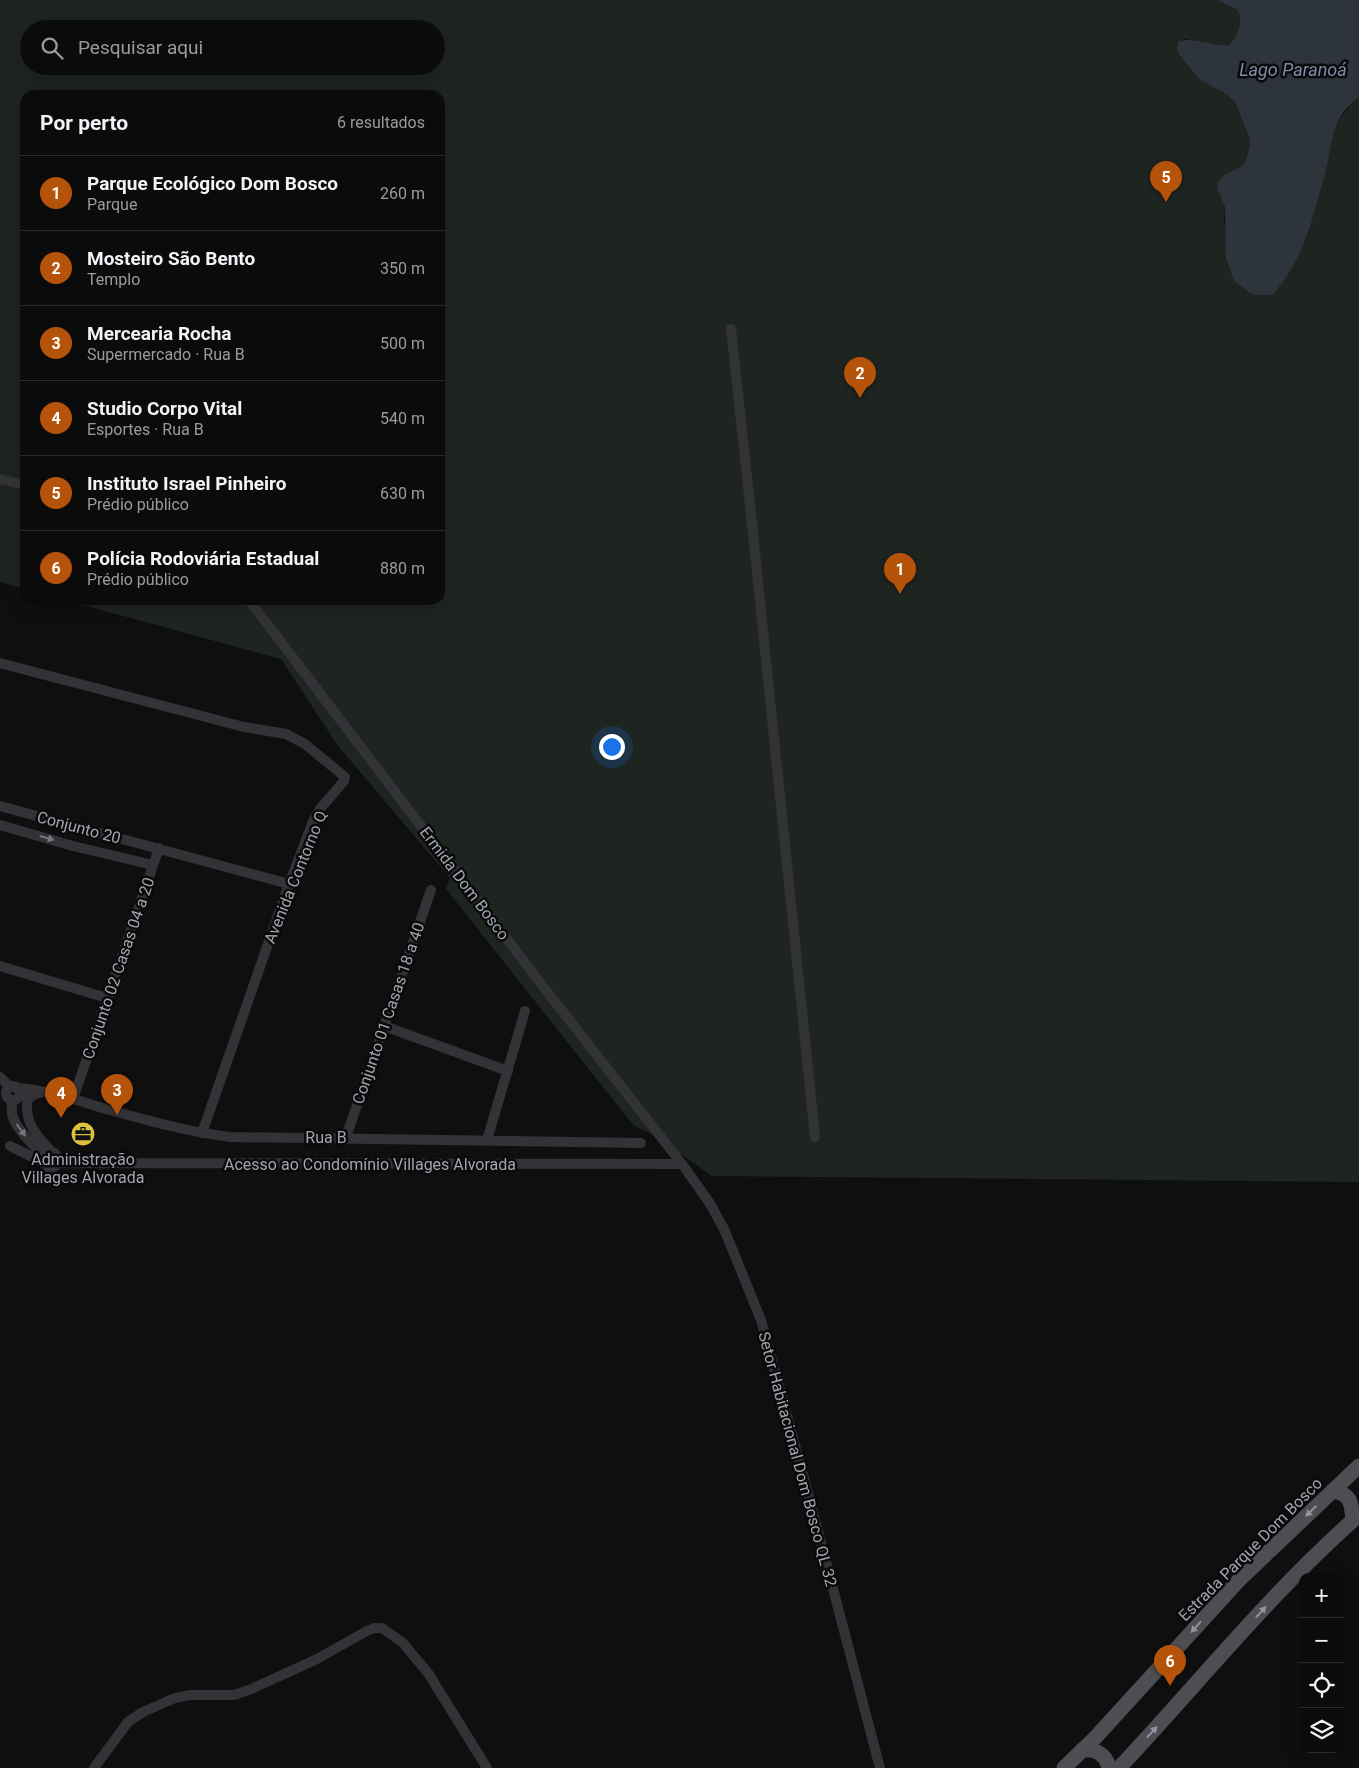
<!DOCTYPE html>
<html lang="pt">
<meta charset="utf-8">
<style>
:root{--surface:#0b0b0c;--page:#141415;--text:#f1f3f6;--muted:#9a9b9d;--line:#2b2b2d;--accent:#b45309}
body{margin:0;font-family:Roboto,sans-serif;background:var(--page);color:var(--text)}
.controls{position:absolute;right:15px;bottom:15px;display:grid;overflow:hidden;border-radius:10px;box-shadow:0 5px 20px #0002}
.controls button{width:45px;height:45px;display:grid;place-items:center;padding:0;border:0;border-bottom:1px solid var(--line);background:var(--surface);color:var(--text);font:25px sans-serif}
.you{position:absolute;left:611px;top:746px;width:18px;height:18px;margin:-12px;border:4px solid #fff;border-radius:50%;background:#1a73e8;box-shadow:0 0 0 8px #1a73e833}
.badge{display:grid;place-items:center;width:32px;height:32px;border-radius:50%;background:var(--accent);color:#fff;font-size:16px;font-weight:700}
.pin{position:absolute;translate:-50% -41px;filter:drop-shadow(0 1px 2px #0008)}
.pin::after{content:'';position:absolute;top:26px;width:18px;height:15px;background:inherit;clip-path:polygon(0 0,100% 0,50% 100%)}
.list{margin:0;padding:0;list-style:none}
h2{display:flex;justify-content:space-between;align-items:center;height:65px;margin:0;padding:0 20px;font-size:21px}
h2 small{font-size:16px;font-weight:400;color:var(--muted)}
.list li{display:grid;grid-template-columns:32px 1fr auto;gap:15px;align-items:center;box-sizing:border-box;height:75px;padding:0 20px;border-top:1px solid var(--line)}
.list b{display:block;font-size:19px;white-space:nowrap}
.list p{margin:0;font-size:16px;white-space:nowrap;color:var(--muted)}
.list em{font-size:16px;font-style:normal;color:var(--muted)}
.icon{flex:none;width:28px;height:28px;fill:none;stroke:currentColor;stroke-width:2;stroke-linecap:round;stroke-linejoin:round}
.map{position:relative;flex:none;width:1359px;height:1768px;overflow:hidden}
.search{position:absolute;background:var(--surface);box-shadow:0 5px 20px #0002;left:20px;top:20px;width:425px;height:55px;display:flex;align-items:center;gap:12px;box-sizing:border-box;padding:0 18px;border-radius:28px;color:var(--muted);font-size:19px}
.panel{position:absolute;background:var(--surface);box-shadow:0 5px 20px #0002;left:20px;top:90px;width:425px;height:515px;border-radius:15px}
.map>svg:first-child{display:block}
</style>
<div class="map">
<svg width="1359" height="1768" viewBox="0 0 1359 1768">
<rect width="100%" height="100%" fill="#0f0f10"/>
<path fill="#1e2420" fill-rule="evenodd" d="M0,0H1217L1238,10C1243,22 1238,35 1229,45L1221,46L1185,39L1179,41L1177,46L1200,80L1226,94L1235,102L1249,137L1250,144L1246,161L1240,167L1224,175L1218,191L1225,207L1224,225L1327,161C1333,129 1335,121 1359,97V1182L712,1176L654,1135L633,1125L446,889L450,878L338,746L281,659L65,600H440V95H25V589L0,582ZM29,29H436V66H29Z"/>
<path fill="#2e343b" d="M1217,0H1359V97C1354,102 1347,107 1343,113C1332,129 1331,147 1327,165C1315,210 1305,260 1272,295H1253L1234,281L1226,258L1225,207L1218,191L1217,183L1224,175L1240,167L1246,161L1250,144L1249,137L1235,102L1226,94L1200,80L1178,53L1177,46L1179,41C1195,37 1212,47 1229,45C1238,35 1243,22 1238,10Z"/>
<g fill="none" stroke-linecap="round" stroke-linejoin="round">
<path stroke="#333337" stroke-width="10" d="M731,329L751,514L815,1137
M0,479L25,485
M249,600L545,989L682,1164L709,1202L724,1229L761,1320L804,1478L880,1768
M0,663L244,727L286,734L305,744L345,777L344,781L320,809L314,819L289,884L202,1133
M0,806L289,884
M0,825L73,846L153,865
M0,966L107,998
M384,1026L508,1071
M0,1077L10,1087
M6 1093a7 7 0 1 1 14 0a7 7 0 1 1-14 0Z
M16,1088C45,1089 82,1102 110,1110C149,1121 189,1132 230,1137L641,1143
M42,1092L33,1095L28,1099C23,1121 37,1136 51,1151
M73,1099L159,848
M12,1100C12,1106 11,1112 13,1117C16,1129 34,1146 43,1155
M346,1137L431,890
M487,1140L525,1011
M10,1146L42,1162L47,1168L55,1167L59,1159L55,1153L47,1152L43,1155L42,1162
M58,1163L682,1164
M94,1768L128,1722L143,1712L175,1698L190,1695H234L249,1690L317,1659L365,1632L374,1628H382L402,1642L428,1673L487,1768"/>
<path stroke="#4d4d54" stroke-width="15" d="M1332,1491C1352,1494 1351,1503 1353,1520
M1082,1750C1096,1749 1106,1754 1109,1768
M1064,1768L1094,1739L1240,1579L1359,1466
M1119,1768C1198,1684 1272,1591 1359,1515"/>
</g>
<defs><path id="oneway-solid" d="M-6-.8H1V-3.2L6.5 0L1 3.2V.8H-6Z" transform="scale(1.25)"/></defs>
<g fill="#767780">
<use href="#oneway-solid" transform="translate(47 838) rotate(16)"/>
<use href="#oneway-solid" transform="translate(21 1130) rotate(53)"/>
</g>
<g fill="#91939e">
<use href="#oneway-solid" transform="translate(1311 1511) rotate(136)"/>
<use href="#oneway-solid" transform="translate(1261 1612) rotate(-47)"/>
<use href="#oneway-solid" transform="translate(1196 1627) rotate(132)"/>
<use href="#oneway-solid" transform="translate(1152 1732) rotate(-47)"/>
</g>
<defs>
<symbol id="office-disc" viewBox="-11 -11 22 22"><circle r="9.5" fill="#dcc23c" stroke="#0a0a0b"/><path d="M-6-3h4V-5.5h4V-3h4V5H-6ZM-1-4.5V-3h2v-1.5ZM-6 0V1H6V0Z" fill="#111"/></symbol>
</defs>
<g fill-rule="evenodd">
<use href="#office-disc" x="69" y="1120" width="28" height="28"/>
</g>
<g text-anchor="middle" stroke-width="5" stroke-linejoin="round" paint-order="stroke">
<g font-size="16" fill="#a2a4b0" stroke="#0a0a0b">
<text transform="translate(79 827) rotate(15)" y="6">Conjunto 20</text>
<text transform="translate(295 877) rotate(-68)" y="6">Avenida Contorno Q</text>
<text transform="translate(465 883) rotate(53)" y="6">Ermida Dom Bosco</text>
<text transform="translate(118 968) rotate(-71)" y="6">Conjunto 02 Casas 04 a 20</text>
<text transform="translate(388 1013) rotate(-71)" y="6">Conjunto 01 Casas 18 a 40</text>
<text x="326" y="1143">Rua B</text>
<text x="370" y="1170">Acesso ao Condomínio Villages Alvorada</text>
<text transform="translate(798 1459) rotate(75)" y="6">Setor Habitacional Dom Bosco QL 32</text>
<text transform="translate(1250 1549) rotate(-45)" y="6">Estrada Parque Dom Bosco</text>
</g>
<g font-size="16" fill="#a2a4b0" stroke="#0a0a0b">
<text x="83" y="1165">Administração<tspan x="83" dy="18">Villages Alvorada</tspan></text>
</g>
<g font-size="18" font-style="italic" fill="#7c8ca8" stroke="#0a0a0b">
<text x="1293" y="76">Lago Paranoá</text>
</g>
</g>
</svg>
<div class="controls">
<button>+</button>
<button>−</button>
<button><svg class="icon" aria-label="locate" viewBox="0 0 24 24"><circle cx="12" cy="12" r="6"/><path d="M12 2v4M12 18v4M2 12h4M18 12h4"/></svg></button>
<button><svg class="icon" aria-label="layers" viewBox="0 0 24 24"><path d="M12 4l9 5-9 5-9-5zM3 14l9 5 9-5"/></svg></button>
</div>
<div class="you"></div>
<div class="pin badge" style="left:900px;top:594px">1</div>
<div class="pin badge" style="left:860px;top:398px">2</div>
<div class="pin badge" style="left:117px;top:1115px">3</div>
<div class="pin badge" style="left:61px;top:1118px">4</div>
<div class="pin badge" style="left:1166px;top:202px">5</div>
<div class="pin badge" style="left:1170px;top:1686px">6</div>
<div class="search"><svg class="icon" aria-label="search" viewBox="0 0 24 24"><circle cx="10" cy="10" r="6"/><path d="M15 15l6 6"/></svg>Pesquisar aqui</div>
<section class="panel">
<h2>Por perto<small>6 resultados</small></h2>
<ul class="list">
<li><span class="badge">1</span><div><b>Parque Ecológico Dom Bosco</b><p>Parque</p></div><em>260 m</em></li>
<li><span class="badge">2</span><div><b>Mosteiro São Bento</b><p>Templo</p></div><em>350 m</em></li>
<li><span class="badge">3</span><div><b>Mercearia Rocha</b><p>Supermercado · Rua B</p></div><em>500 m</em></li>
<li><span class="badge">4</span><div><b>Studio Corpo Vital</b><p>Esportes · Rua B</p></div><em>540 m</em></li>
<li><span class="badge">5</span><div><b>Instituto Israel Pinheiro</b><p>Prédio público</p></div><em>630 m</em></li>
<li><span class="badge">6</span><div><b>Polícia Rodoviária Estadual</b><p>Prédio público</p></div><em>880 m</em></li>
</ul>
</section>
</div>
